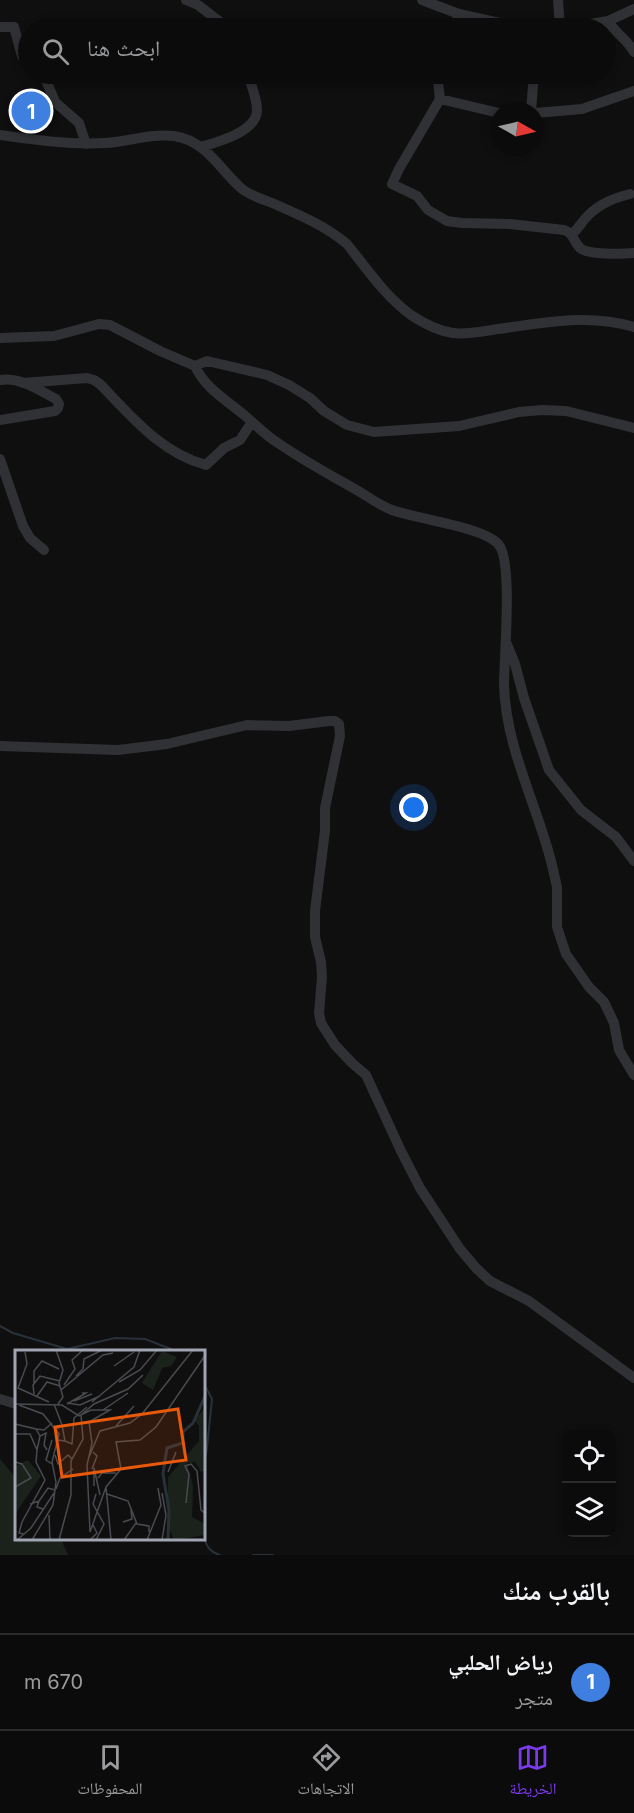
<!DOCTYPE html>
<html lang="ar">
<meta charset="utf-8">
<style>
:root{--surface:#0b0b0c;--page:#141415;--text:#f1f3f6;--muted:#9a9b9d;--line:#2b2b2d;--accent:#7c3aed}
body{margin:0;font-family:Inter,"Noto Naskh Arabic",sans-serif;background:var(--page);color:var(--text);direction:rtl}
.controls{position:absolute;right:18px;bottom:18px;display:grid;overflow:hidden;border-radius:12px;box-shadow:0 3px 9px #0003}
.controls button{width:54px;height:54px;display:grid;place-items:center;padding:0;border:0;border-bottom:2px solid var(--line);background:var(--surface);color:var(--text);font:30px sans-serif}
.compass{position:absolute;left:490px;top:102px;width:54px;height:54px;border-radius:50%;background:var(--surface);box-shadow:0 3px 9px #0003;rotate:98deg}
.you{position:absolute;left:414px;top:808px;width:21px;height:21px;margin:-15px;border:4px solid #fff;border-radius:50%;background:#1a73e8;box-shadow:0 0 0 9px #1a73e833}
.badge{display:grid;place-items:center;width:39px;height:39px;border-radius:50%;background:var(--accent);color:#fff;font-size:20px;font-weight:700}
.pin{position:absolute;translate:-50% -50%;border:3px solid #fff;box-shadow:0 2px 6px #0006}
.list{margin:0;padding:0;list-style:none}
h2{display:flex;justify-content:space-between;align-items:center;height:78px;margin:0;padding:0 24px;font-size:26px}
h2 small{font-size:20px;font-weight:400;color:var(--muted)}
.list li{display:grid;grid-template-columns:39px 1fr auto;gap:18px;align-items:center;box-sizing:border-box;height:96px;padding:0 24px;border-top:2px solid var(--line)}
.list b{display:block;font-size:22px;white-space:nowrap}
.list p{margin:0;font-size:20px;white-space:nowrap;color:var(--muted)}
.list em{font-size:20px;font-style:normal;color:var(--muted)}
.icon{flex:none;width:33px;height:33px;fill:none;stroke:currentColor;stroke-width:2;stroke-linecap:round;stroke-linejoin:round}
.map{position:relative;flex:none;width:634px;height:1555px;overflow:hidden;direction:ltr}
.search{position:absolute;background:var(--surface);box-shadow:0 3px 9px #0003;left:18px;right:18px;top:18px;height:66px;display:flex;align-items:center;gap:15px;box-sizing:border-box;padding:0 21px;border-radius:33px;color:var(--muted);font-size:22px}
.sheet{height:174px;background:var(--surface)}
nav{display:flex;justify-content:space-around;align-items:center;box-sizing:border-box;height:84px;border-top:2px solid var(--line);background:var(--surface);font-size:16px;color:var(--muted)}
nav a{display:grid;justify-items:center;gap:3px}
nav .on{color:var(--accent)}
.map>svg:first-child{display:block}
</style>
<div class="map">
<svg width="634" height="1555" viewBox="0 0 634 1555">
<rect width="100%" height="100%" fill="#0f0f10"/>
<path fill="#1b221c" d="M0,1459L16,1478V1538L61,1539L68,1555H0Z"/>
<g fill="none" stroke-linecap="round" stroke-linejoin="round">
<path stroke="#293138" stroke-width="2" d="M0,1326L13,1333L67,1349L115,1338L145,1339L171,1349L174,1351
M204,1384L212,1399L207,1448L204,1464
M204,1538C207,1547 210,1552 220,1555
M253,1555H273"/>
<path stroke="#303135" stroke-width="10" d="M186,0L198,5L228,28
M422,0L459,14L523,28
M558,0L560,28
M608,21C615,33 627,39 634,52
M0,27H14L22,56L28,62
M454,28L459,14
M568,28L608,21L634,9
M40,74L46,80L55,102L79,123L86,144
M439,74L438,82L440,99L499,113
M440,99L399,169L392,184L417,196L428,210L447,221L462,223L510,224L564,230C574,233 573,241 580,248C587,255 623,254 634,253
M531,111L534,74
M535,113L582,109L634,91
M0,135C35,140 70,145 105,143C128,142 150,133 174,136C207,141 219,169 241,188C251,197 267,200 279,206C302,216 327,227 347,244C367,269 385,296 411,315C423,323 438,331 453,333C467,335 483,331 498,329C543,323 589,313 634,327
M201,147C217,142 257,132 257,110C257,98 251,85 248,74
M572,234C578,229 580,225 584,220C596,205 613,198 630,194
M0,338L54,336L99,324L110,325L160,351L195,366L207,361L267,375L289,385L310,398L324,411L347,425L374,432L459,426L519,412L542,410L566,411L634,428
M195,366C205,388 225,399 243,414C254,423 265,435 278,443C304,461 332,476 360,492C370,498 381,506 392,510C417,519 485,527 499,545C513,563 504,658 504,685C506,749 537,804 552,865L557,887V927L566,954L589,987L604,1002L614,1023L619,1050L634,1075
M0,380C20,377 39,390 56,399L59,404L58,408L55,411L0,420
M23,383L87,378L94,380L100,384C131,416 161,453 206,465L224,448L240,440L252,422
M0,459L23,526L30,538L44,550
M507,644L515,664L524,698L549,770L581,810L616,837L634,861
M0,746L118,750L167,744L247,725L289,726L329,721H335L339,724L340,736L325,808V831L315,911V937L321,962L322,977L319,1013L321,1023L335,1045L352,1063L366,1075L401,1151L420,1188L460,1249L476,1268L490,1281L529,1301L634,1378
M0,1399L16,1404"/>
</g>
<g transform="translate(15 1350)">
<rect width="190" height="190" fill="#0f0f10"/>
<path d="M147,1L162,7L156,16L147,18L138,40L127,33ZM190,57V120L186,122L180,112L172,113L178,136L177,167L190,174V185L159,190L153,175V127L184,91V76L180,70ZM13,110L26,126L0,164V116Z" fill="#1b221c"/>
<path fill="none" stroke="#293138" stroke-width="3" d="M153,190L154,160L148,124L152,98L168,93V82L178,73L191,44"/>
<path fill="none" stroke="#494b50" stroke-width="1.5" d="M41,0L48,20L44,33L48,47L43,54M10,2L12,14L3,38L34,52M99,16L119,2M61,26L68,19L69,9L87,0M104,32L125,20L142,0M19,34V21L27,11L44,19M49,35L60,19L57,10L68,0M46,40L88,5L98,3M19,44L18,35L25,26L45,31M22,46L32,32L45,36M59,51L77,44M77,52L119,17L125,0M52,53L65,55L85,46M1,54L47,55L64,66L76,60H95L74,72L77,93L72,115L75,182L91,137L96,190M39,54L47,75L42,79M52,54L71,43H67M4,55L28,64L44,84L37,112L41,132L38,155L17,190M88,60L113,43M0,74L21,79L25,86L22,100L15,84H0M101,76L119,56M21,79L29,80L37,73M25,86L31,83L29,95L32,100M37,90L31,110L37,114M43,90L50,91L47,75M50,91L57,94L59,68L72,57M40,105L43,114L53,105L57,109M74,107L85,81L115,73L127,64L178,0M0,112L7,114L16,128L0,137M77,119L82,106L78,102M153,122L161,102M83,128L87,123H101M79,136V118L85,145M91,137L106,119L101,92L125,90L141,77L191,4M41,139L45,128L58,119M147,143L151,165L147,190M81,144L78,154L89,174L81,190M92,144L113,151L122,174L134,176V182M24,151L33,138L40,140M171,153L174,124L170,116L176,114L182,121L186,160L191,164M15,154L24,151L22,157L28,159M34,165L35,190M108,172L117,169L116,159M9,184L4,183L7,172L30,130L21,112L22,100M2,190L16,178L39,143M44,190L56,145V111L68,89L66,65L79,54L113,39L128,25M75,190L82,183L78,175M109,190L121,173M132,190L146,155L143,138"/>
<path fill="#e8590c" fill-opacity="0.15" stroke="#e8590c" stroke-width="3" d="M163,59L171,110L47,127L40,77Z"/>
<rect width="190" height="190" fill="none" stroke="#a0a5b1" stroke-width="3"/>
</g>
</svg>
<div class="controls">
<button><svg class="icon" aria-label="locate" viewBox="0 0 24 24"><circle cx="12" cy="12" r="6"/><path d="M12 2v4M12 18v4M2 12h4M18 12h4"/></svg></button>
<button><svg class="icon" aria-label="layers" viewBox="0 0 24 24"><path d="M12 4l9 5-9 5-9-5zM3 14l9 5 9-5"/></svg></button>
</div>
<svg class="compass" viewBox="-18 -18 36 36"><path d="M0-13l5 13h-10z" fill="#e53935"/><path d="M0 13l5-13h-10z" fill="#9a9b9d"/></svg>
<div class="you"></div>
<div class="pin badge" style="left:31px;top:111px;background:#3f7fe0">1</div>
<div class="search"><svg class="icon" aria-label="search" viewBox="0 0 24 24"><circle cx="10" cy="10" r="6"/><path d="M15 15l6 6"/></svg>ابحث هنا</div>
</div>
<section class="sheet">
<h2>بالقرب منك<small></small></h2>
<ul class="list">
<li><span class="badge" style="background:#3f7fe0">1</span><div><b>رياض الحلبي</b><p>متجر</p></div><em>670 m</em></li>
</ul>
</section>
<nav>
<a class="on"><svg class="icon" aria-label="map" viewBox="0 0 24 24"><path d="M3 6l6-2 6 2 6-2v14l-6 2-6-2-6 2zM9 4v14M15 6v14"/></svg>الخريطة</a>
<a><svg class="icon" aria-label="directions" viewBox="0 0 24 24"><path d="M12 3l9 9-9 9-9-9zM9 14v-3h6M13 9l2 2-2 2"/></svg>الاتجاهات</a>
<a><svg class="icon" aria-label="saved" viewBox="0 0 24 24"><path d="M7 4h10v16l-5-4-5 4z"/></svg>المحفوظات</a>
</nav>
